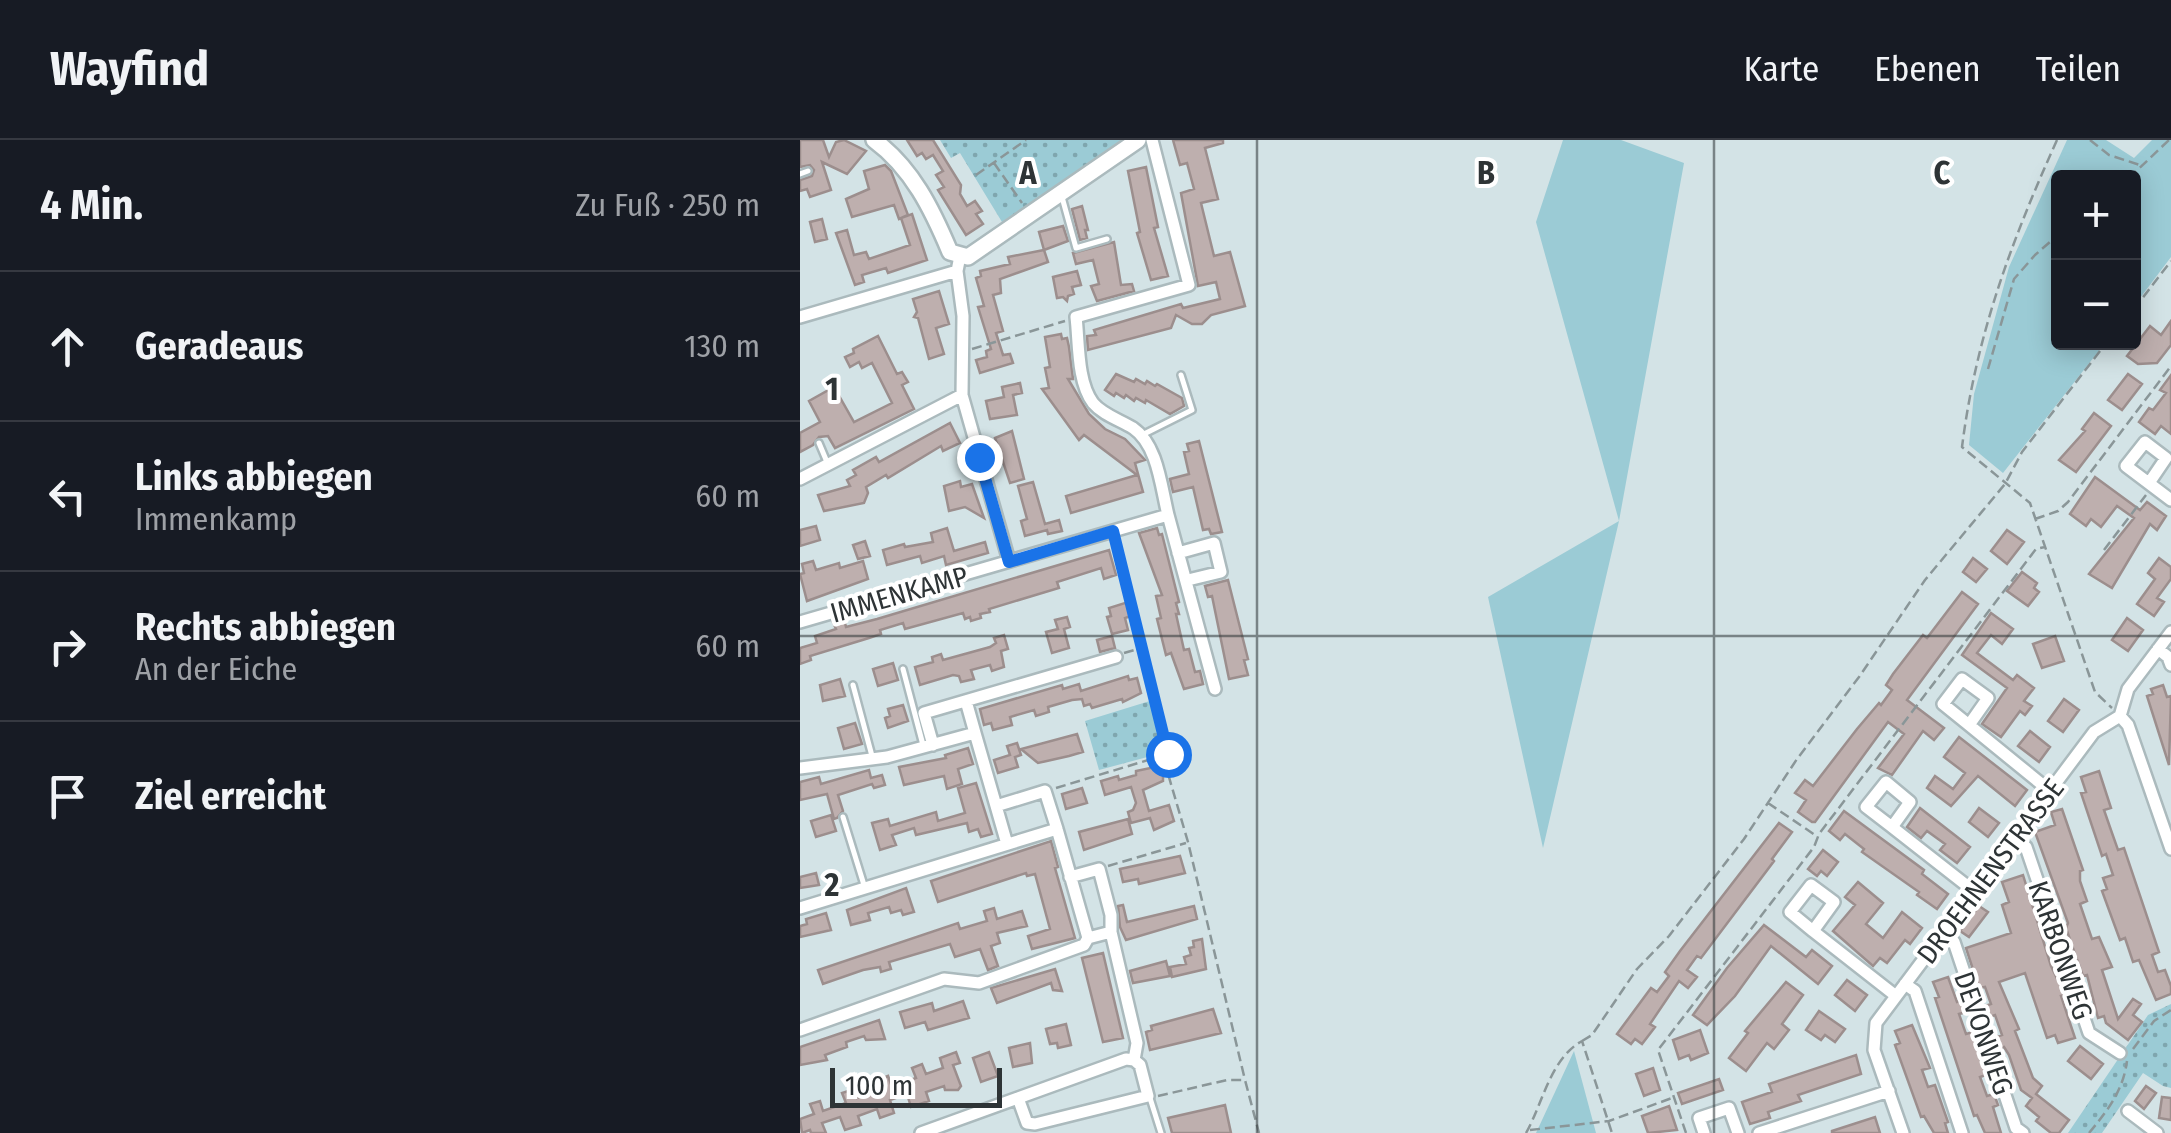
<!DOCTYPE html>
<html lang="de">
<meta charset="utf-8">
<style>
:root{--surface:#171b24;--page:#20242c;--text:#f1f3f6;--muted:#9ea1a6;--line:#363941}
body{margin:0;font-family:"Fira Sans Condensed",sans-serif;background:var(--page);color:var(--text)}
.controls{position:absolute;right:30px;top:30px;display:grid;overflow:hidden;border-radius:10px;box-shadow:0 5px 25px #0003}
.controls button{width:90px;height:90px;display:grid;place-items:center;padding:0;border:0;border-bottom:2px solid var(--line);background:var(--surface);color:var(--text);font:50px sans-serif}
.scale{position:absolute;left:30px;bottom:25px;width:172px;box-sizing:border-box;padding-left:10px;border:5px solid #2e3436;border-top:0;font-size:28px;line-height:35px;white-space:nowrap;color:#2e3436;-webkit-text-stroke:8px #fff;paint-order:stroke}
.stop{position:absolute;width:30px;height:30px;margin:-22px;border:8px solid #1a73e8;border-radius:50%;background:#fff}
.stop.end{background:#1a73e8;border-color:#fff;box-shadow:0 2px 10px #0008}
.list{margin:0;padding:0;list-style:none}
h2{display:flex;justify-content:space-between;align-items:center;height:130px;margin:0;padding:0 40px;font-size:42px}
h2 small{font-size:32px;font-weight:400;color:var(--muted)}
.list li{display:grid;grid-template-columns:65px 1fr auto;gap:30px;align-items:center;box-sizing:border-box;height:150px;padding:0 40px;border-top:2px solid var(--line)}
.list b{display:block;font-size:38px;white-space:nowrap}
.list p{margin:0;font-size:32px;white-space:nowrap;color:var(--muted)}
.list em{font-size:32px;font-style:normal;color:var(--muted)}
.icon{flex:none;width:55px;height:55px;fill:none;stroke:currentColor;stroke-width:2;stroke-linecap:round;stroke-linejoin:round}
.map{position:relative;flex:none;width:1371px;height:993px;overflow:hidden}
header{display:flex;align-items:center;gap:60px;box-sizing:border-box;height:140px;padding:0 50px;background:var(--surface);border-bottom:2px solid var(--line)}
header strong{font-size:48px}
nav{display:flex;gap:55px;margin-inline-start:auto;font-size:35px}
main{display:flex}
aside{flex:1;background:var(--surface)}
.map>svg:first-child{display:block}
</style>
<header>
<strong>Wayfind</strong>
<nav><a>Karte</a><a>Ebenen</a><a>Teilen</a></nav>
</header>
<main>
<aside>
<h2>4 Min.<small>Zu Fuß · 250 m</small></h2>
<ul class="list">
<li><svg class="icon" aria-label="ahead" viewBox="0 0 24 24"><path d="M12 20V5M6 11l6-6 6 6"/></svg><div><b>Geradeaus</b></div><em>130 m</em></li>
<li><svg class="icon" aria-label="left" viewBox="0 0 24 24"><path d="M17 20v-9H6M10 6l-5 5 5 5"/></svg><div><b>Links abbiegen</b><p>Immenkamp</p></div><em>60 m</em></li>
<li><svg class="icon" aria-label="right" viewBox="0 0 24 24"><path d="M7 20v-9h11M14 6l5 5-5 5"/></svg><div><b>Rechts abbiegen</b><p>An der Eiche</p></div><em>60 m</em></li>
<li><svg class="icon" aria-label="arrive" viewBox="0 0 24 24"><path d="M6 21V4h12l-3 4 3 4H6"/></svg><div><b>Ziel erreicht</b></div></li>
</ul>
</aside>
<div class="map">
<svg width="1371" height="993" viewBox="0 0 1371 993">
<defs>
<pattern id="park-dots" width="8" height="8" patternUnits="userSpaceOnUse" patternTransform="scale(2.5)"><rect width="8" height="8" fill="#9bcbd5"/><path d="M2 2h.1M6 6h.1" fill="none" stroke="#7fa6ae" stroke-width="1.8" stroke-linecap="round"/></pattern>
</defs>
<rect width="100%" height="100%" fill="#d3e3e6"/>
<path fill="#9bcbd5" d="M763,0H821L884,23L819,381L743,708L688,457L819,381L736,82Z
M1267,0H1306L1334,18L1352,0H1371V117L1334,166V38H1258V202L1305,203L1203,333L1169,305L1174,254L1209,127Z
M774,911L796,993H736Z"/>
<path fill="url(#park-dots)" d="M140,0H330L202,82L160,13L151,18Z
M353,560L366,612L299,630L285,581Z
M1371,864V948L1363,946L1343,933L1302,993H1268L1348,875Z"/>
<path fill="#beafae" stroke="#9c8e8d" stroke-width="2.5" d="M0,0H23L29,17L36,2L44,0L66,11L47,34L22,22L31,50L10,57L7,49L0,51V40L12,36L14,30L10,25L0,27Z
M107,0H133L161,45L160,54L167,66L175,61L182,71L176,74L183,84L166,95L138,50L144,47L136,35L143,31L133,15L126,19L122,13L117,16Z
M373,0H423V3L405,8L418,59L401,63L414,116L430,112L445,166L411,175L402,184H392L376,175L371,188L288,210L287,196L296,195L294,190L381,164L383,168L420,159L416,142L398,146L381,53L394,49L387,23L380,25Z
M85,25L91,31L108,75L99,79L94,65L52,77L46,59L69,49L64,31Z
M346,27L358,87L354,88L368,136L351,140L337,93L340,92L328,31Z
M282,66L288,90H285L287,98L280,100L272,69Z
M112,74L127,120L88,133L86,128L62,135L64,142L55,145L36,93L47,90L54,115L66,112L69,119L110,105L101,78Z
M22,79L27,99L15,102L10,82Z
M263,86L268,101L244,110L239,92Z
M314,102L321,145L332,144L334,151L297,161L291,146L299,144L293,120L276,124L273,113Z
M244,110L248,122L200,139L201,153L193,155L203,191L196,193L203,215L210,214L213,223L180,233L176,220L187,217L186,211L191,209L178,167L184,166L176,138L181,136L180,131L210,124L208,117Z
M277,131L281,145L272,147L274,154L268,156L267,161L263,157L257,158L253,137Z
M139,151L149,184L136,188L144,214L129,219L118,178L114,177L117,172L113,159Z
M1371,181V205L1357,223L1338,224L1327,216L1350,186L1361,195Z
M261,194L262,199L267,198L269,207L273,239H268L289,274L305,289L325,299L345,320L335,323L343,352L271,373L266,356L337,335L284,295L279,300L242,249L249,248L245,228L250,227L245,197Z
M78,196L97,234L102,232L108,242L102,245L114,269L35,308L28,296L19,297L13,305L0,312V293L20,282L9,261L34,247L54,282L92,263L72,223L62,228L59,222L50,227L45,217L54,213L53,209Z
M316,234L334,242L336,239L345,244L347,241L355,246L357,244L382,258L384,266L370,274L346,260L345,263L336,258L334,261L326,255L324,258L316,253L314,256L305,250Z
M1328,234L1342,244L1322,270L1308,260Z
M1371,235V294L1361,286L1355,294L1339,282L1349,268L1353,270L1366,253L1360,250Z
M220,243L222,253L213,255L217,275L190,279L186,261L204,257L202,247Z
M1294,273L1311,286L1276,332L1259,320L1285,291L1282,289Z
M150,283L160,303L143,311L141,306L88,338L86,335L66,347L68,353L64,363L24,371L18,355L50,346L47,340L56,335L53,330L76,317L79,322Z
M212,291L224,339L210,343L195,298Z
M399,301L422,392L411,394L409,389L403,390L393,347L373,352L370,339L389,334L384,312L389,311L387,304Z
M1295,337L1340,370L1347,362L1366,376L1357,390L1350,384L1312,448L1289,434L1334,378L1317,366L1301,387L1291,379L1286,386L1270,374Z
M160,341L161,347L172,344L184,378L165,367L149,371L144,346Z
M233,342L245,384L259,380L262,391L248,394L247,390L225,396L221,381L227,379L218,346Z
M16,386L20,400L0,406V390Z
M147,388L154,411L185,402L188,413L146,425L144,416L122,423L120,416L87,425L83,410L104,404L105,407L133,402L131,393Z
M357,388L359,395L362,394L379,462L376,463L379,474H376L384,510L389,509L395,532L400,531L403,544L384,549L371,513L366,515L357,479L361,478L356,456L362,455L339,393Z
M1207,390L1224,402L1207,424L1191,411Z
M65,401L70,416L58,419L53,405Z
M309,410L316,435L304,439L301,428L257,442L259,448L189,469L190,472L180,474L181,478L171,481L170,477L165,479L163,473L105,489L103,483L80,490L81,494L69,498L10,516L11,520L0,524V508L17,503L15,496L36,489L33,482L44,479L46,487L77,479Z
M1173,418L1187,429L1176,442L1163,432Z
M1359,418L1371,427V439L1357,458L1364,462L1354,476L1337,464L1355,439L1348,433Z
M13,421L16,430L39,423L40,428L63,421L68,439L7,461L0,434L4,433L2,424Z
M1222,432L1237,443L1234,448L1239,452L1228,466L1207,451Z
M428,440L448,519L444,520L448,535L429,539L412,456L408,457L405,446Z
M1162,452L1178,464L1107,560L1144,588L1134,600L1123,591L1092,635L1078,628L1104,594L1088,582L1015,682H1012L998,672L1006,660L995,653L1005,640L1013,646L1057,589L1079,563L1081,565L1092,550L1086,545L1093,534L1123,495L1127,498Z
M328,462L331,476L325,478L328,490L312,494L307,477L311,476L309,468Z
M1191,473L1213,489L1202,504L1191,495L1177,513L1213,540L1217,535L1234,548L1224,561L1232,566L1225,575L1220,571L1201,597L1182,584L1207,548L1162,515Z
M267,477L270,487L264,489L269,508L252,513L246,492L258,489L255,480Z
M1327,478L1343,490L1328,511L1312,500Z
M204,495L208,509L201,511L204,527L192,531L190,525L171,530L174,539L161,542L159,536L153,535L120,545L115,527L133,522L132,517L141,514L143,520L172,512L190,507L196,503L194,498Z
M312,496L315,508L300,512L297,500Z
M1255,496L1264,521L1242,528L1233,504Z
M93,523L98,540L78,546L73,529Z
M328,536L329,540L337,538L341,553L323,562L322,559L292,568L290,564L284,566L282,559L272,560L248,567L249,572L236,576L234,570L210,577L212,585L193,590L191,583L184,585L180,569L262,545L263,549L279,544L281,551Z
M40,539L45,556L23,561L20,545Z
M1363,545L1367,557L1371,556L1369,625L1347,556L1353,554L1351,549Z
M1264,559L1279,570L1263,592L1248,581Z
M103,565L108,581L88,588L85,578L90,576L88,569Z
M55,583L62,604L44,609L38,588Z
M1230,591L1250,607L1239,622L1218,606Z
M277,594L283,612L269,616L238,623L221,609Z
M1159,597L1227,650L1215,666L1178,636L1151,666L1127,648L1135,636L1153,649L1165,633L1144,617Z
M217,603L221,615L215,617L218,627L198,633L194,620L210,615L207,606Z
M168,608L173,624L158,629L162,644L147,649L144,636L104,645L99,627L146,618L145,615Z
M355,627L363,632V641L343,650L349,671L369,665L374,681L354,690L350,678L331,683L328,672L333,670L336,663L331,647L305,655L301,641L318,636L319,640L336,635V631Z
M69,630L71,638L82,635L85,645L74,648L72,644L38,655L43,671L37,678L34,679L27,654L0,660V642L19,637L21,644Z
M1299,631L1311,668L1304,670L1312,693L1318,710L1324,708L1359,812L1352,815L1358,832L1365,830L1371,846V854L1356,860L1339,820L1333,822L1325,798L1320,800L1302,751L1307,749L1303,738L1313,735L1306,714L1302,716L1281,653L1286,652L1281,637Z
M176,643L192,694L181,697L178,689L169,692L167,683L116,695L114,688L92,695L96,705L80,710L72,683L88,679L90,686L136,672L138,681L165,673L158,648Z
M282,648L287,663L266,669L262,654Z
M1120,668L1170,707L1157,723L1140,710L1145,704L1127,691L1121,698L1107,687Z
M1179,668L1199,683L1188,697L1169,682Z
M1262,669L1283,730L1280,731V741L1287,761L1280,764L1292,799L1299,797L1312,827L1302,830L1318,879L1333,859L1341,864L1333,875L1342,882L1328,900L1306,883L1304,876L1298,878L1287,835L1283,836L1275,814L1266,788L1268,783L1235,692L1255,685L1251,672Z
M1044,671L1124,730L1122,734L1148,754L1137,769L1117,755L1119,752L1062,712L1064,709L1045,694L1040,700L1029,691Z
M31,675L36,691L16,697L11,681Z
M328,679L332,694L284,710L279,692Z
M979,683L992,692L972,719L974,721L901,818L897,816L887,830L897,837L888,848L879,841L850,884L855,887L842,904L835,899L831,904L817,894L851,848L857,852L869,836L865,832L880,811Z
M251,701L258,727L255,728L275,798L232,809L228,796L250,789L235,734L227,736L226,733L138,762L131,741Z
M1023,710L1038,722L1027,736L1021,731L1017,736L1008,729Z
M380,716L385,733L339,744L338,739L323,742L320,729Z
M16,733L19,745L0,748V737Z
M1223,735L1251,826L1265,855L1261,856L1275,898L1258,903L1255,895L1247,898L1225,833L1199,842L1219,889L1215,891L1233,938L1242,946L1236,954L1269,980L1259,993H1251L1236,981L1239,977L1226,966L1232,958L1221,950L1209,915L1204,907L1199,908L1196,897L1202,895L1195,875L1189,877L1185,866L1191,864L1185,847L1179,848L1166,808L1211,793L1202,765L1209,762L1202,742Z
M1058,742L1083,763L1066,784L1083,798L1102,772L1122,788L1110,804L1105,800L1087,823L1080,818L1073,826L1033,791L1055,765L1045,757Z
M106,748L114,772L103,775L101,770L91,773L89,767L68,773L70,780L51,785L47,770Z
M323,765L327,782L394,766L397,779L326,800L320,787L318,766Z
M1179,766L1188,772L1169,797L1160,791Z
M194,768L197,779L222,771L227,786L197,793L200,803L191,806L198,826L188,830L180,809L155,817L150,804L89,822L91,829L81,832L80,827L63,830L23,844L18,830L158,783L160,789L187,781L184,771Z
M26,773L31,790L0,797V786L7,784L6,779Z
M964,785L1006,817L1012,810L1032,826L1018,844L971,806L935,856L907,885L893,875L927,828Z
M402,799L406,829L372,837L370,827L386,824L384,817L391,815L389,808L394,807L393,801Z
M303,813L323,898L303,902L282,818Z
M366,821L370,836L333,843L330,831Z
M255,829L262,851L253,850L251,843L197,863L191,848Z
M1148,837L1157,862L1163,860L1167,872L1159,874L1166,894L1173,892L1186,935L1180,937L1187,956L1194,954L1198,965L1193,967L1201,993H1185L1177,975L1174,976L1135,858L1139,857L1133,842Z
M1047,840L1067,855L1055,871L1035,855Z
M986,842L1003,855L982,884L989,890L974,909L967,903L946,931L929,918L948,893L945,891Z
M163,861L169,878L128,890L125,882L105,888L100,872L132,863L134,871Z
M413,869L421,893L350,910L346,892L352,890L351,886Z
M1019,871L1045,889L1035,902L1025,895L1021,900L1006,890Z
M79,880L85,899L66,900L64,896L46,902L47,907L25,915L27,920L0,925V907Z
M266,884L271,905L258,908L257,903L250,904L246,889Z
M1112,885L1130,928L1122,930L1128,947L1135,945L1148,982L1145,983L1148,993H1134L1124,976L1121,977L1095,905L1100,903L1095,891Z
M900,890L908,913L891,920L889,915L879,919L873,900Z
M230,903L232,923L213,927L209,908Z
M1280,906L1303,924L1291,939L1268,921Z
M156,912L160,923L153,925L161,946L158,950H145L144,946L126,952L129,961L111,967L107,954L90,960L94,973L80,978L77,969L58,976L61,985L45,990L40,977L22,983L26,993H11L10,990L2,993L0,979L14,974L10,964L20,961L23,971L46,963L42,953L54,949L57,958L82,950L78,940L88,936L92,947L116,938L112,928L122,924L126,934L143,928L140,918Z
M189,912L198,936L181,942L173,918Z
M1056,915L1061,934L998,955L1001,961L968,972L970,978L950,984L942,962L972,952L969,944Z
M853,928L860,950L844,956L836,934Z
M919,939L923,950L882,964L878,953Z
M1346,946L1356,953L1344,969L1335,961Z
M1362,957L1371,958V980L1359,978Z
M425,965L431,993H372L368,978Z
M869,966L877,990L848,993L842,976Z
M1075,977L1080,993H1032V991Z"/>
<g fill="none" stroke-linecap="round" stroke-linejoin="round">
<defs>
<path id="lane" d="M0,34L8,31
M262,57L276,108L307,99
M344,294L392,270L381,235
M19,303L27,322
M103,529L123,605
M53,545L72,616
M43,677L64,745
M350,958L361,993"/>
<path id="street" d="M352,0L389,145L276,177C279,202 277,242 293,263C303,275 320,280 333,288C358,305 361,347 368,375
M160,116L157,131L163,176L162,255L209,421
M0,177L157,131
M0,339L162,255
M1349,343L1366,318L1345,302L1326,326L1371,360
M378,413L414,403L421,432L388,440
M0,482L368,375L415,549
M1358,509L1368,517L1371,525
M1320,576L1328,585L1371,709
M1320,576L1328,549L1371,492
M1169,585L1143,564L1162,539L1188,558L1169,585L1250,651
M175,593L207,704
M133,605L124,573L316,517
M0,628L87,617L175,593L166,561
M196,666L245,651L257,689
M1092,687L1066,667L1086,642L1110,662L1092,687L1175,752
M1214,699L1226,707L1289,893L1320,913
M270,737L299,729L311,775V792
M0,768L257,689L288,798L311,792L337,903L334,920
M1013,791L990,772L1011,745L1034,762L1013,791L1096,856
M1143,794L1154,802L1216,988L1223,993
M1105,844L1115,851L1162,993
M0,890L144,839L179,843L284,805L288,798
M218,958L326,919L334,920
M1328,971L1357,993
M121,993L218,958L227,983L235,984L348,956L340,925L334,920
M904,993L899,978L929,968L938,993
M959,993L1089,951
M1103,993L1074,910L1076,883L1294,592L1320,576"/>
<path id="secondary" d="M74,0C112,28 132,69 150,112L168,117L338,0"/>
</defs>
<use href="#lane" stroke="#abbabd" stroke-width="10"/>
<use href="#street" stroke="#abbabd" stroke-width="16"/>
<use href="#secondary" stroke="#abbabd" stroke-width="20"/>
<path stroke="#8a9698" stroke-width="2.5" stroke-dasharray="10 5" stroke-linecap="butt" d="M1257,0C1211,102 1176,196 1162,307L1230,363L1295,552L1312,568
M1290,0L1309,15L1343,26
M194,23L222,63
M176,35L226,0
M1329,38L1369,0
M1334,169L1371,121
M172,209L265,181
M1188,229L1214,139L1235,115L1258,95
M1235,379L1258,371L1268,362L1371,226
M316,402L368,614L366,627L388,702L445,940
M1304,410L1346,355
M324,513L341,508
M256,648L368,614
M968,663L1015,695
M308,726L386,703
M782,901L792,895L837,829L869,796L944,699L997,619L1059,537L1125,440L1205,344L1222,312L1307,202
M1333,909L1354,881L1371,870
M358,956L427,940H445L459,993
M730,990L809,981L872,958
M726,993C743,963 750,919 782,901L812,993
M886,993L858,910L1014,707L1019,694L1236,409L1245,407
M1289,993C1308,970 1323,951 1327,921"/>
<use href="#lane" stroke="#fff" stroke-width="5"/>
<use href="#street" stroke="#fff" stroke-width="11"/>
<use href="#secondary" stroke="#fff" stroke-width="15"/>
</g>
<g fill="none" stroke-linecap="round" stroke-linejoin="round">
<path stroke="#1a73e8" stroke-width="12" d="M179,317L209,422L313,391L368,614"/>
</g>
<path fill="none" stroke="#2e3436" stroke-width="2.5" stroke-opacity="0.55" d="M457,0V993M914,0V993M0,496H1371"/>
<g text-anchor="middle" stroke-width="8" stroke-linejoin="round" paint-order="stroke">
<g font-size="28" fill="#2e3436" stroke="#fff">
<text transform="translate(99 454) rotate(-16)" y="10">IMMENKAMP</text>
<text transform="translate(1190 731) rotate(-53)" y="10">DROEHNENSTRASSE</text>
<text transform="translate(1261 810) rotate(71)" y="10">KARBONWEG</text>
<text transform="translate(1184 893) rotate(71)" y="10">DEVONWEG</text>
</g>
</g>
<g font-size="32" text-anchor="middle" font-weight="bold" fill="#2e3436" stroke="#fff" stroke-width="8" stroke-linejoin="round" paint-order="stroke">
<text x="228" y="44">A</text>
<text x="686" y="44">B</text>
<text x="1142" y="44">C</text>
<text x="32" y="260">1</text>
<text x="32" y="756">2</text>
</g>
</svg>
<div class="controls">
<button>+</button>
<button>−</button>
</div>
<div class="scale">100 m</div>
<div class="stop" style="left:368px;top:614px"></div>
<div class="stop end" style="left:179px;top:317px"></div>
</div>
</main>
